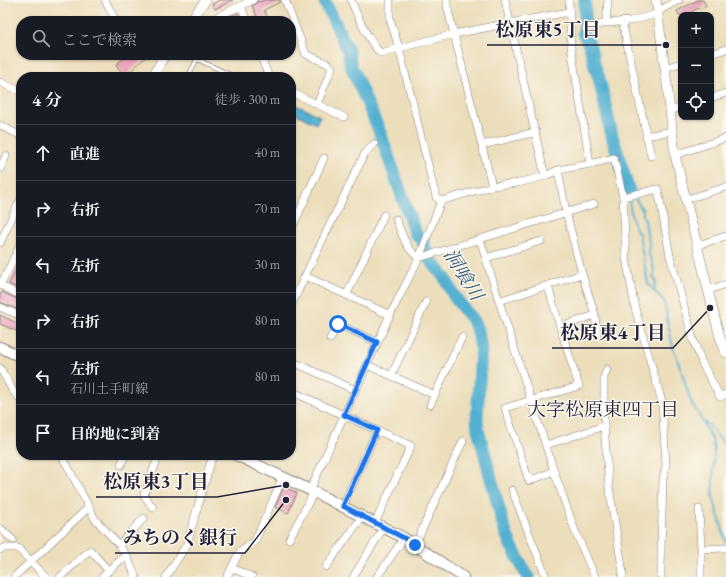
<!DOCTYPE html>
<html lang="ja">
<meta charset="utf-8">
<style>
:root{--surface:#171b24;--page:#20242c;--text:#f1f3f6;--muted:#9ea1a6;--line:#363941}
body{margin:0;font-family:"EB Garamond","Noto Serif JP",serif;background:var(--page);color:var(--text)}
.controls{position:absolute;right:12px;top:12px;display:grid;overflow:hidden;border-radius:8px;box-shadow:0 1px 3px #0004}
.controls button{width:36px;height:36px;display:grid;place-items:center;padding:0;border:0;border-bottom:1px solid var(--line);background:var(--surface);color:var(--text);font:20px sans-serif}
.stop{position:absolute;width:12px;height:12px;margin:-9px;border:3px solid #1a73e8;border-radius:50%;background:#fff}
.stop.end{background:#1a73e8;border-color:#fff;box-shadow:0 1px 4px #0008}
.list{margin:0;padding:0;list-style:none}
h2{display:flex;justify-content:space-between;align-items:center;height:52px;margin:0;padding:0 16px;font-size:17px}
h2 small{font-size:13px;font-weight:400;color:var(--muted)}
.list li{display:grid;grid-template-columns:26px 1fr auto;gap:12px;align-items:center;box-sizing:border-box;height:56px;padding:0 16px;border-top:1px solid var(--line)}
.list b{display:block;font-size:15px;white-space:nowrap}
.list p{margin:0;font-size:13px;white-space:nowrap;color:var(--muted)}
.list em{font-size:13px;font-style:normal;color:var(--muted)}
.icon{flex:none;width:22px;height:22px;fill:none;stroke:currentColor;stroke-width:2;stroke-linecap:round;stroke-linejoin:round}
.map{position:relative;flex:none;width:726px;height:577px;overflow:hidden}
.search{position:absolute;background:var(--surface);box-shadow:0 1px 3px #0004;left:16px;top:16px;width:280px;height:44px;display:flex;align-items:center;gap:10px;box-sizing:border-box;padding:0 14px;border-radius:16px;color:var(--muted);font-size:15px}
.panel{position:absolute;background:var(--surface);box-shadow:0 1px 3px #0004;left:16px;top:72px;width:280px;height:388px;border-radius:16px}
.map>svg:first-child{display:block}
</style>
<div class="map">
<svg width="726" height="577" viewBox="0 0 726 577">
<rect width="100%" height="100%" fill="#fbf7ec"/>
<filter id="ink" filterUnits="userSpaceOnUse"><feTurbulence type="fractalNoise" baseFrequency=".025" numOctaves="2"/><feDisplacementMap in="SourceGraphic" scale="8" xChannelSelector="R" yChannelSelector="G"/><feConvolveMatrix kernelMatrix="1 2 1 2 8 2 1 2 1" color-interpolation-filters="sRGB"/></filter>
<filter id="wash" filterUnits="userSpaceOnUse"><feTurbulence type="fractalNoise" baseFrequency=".012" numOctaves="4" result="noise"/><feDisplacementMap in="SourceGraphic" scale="16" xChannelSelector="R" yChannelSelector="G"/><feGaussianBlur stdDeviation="0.9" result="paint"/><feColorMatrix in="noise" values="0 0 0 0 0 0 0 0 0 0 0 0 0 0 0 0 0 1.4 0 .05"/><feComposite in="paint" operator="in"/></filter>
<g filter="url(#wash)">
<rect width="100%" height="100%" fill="#ecdebb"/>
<path fill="#52b0d1" stroke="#3a6986" d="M296,105L320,116L316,124L292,112Z"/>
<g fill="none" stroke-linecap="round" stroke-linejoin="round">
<path stroke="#52b0d1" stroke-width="2" d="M634,196L643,211V217L645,220L647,234L649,242L648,253L651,259L654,271L653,277L656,281L654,292
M629,198C630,208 632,226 639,234L648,284L664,301L668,324L673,347L681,370L691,402L703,422L705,427L712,439L714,451L713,477V497L726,542
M703,422L709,425L726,447"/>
<path stroke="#52b0d1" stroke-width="13" d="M324,0L348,50L351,66L379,130L415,233L422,240L429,258L445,278L454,296L473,321L478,332L481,348L477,419L478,429L504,528L511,545L528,577
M585,0V25L583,33L590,46L595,67L599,78L612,136L629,191"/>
</g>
<g id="blocks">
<path fill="#eca6c0" d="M220,0H233L215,9L212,4Z
M265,0H280V2L264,10L268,19L264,21H252L251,18L257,16L252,6L255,4L258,1H259L260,2Z
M698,0H703L706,6L699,9V8L685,15H679L677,11Z
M238,13L241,21H220L233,15Z
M127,55H148L125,76L116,65Z
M21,260V279L17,288L9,284Z
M2,292L21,301V311L0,302V296Z
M0,315L21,325V333L0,324Z
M284,487L297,493L288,513L275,507Z"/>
</g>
</g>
<g filter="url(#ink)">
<use href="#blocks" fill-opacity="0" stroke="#87807b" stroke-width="1"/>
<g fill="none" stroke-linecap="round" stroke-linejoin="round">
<defs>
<path id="service" d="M188,55L235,77
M188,77L197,59"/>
<path id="minor" d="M105,0L116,21
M285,0L306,54L328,64L332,68L317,104
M351,0C358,18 367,38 380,53L454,34L510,23L569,12
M390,0V19L399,48L436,197L441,201
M447,0V6L492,186
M505,0L510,23L545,176
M569,0L571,47L590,164
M241,6L247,21
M208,21L253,0
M622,21L651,156
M606,23L608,0
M586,29L606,23L630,21L657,14L662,9L679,0
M711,54L726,49
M260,55L269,77
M665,68L681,63
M0,82L21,92
M291,92L344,117
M711,98L726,93
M670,111L681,107
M0,125L21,136
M646,136L672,131
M482,145L536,132
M675,155L726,138
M0,169L6,156
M558,170L566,212L582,274L595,315L597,334
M623,197L658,189L670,256L693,339L702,363L720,397L726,394
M687,199L726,187
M441,201L492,186L518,183L545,176L558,170L590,164L614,158L623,197L626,258L635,308L662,402L666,465L663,479L661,550V577
M396,219C402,234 406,249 419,258
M291,230L324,158
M480,239L499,301L554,471L575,531L595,577
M0,243L21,198
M698,245L726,236
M419,258L480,239L594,204
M486,258L541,241
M305,276L390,315
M0,285L6,275L21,243
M0,285L21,296
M548,286L560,327L579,386L505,408L529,481L554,471
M709,290L726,284
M347,294L384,215
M499,301L582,274
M291,306L305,276L365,153L374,144
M0,307L21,316
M560,327L595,315
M330,339L338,324L377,342
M291,361L355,390
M367,365L435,395
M0,368L13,391L21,400
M607,369L604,377V426L609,487L623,573L622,577
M391,376L426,302
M291,391L411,446L375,523
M430,405L462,337
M546,445L604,426
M61,455L68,467L95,519L119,545L126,555L136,577
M121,465L125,455
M310,490L390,315L419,258L441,201
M512,490L546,577
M343,506L377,430
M153,508L144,495L159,455
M699,509L701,549V577
M0,528L13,540
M289,539L314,492
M119,545L144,518
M415,545L463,441
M701,549L726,548
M0,550L3,548H18L46,577
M326,567L362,517
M232,568L252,577
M14,577L89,507
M60,577L90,550L109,571
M102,577L126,555
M166,577L187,544L191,530L209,468L213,455
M227,577L239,553L255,541L283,477
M353,577L384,527
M377,577L404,538"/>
<path id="tertiary" d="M656,0L667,84L675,155L715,318L720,337L726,353
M190,21L206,0
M152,77L165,55"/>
<path id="secondary" d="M0,347L21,357
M236,455L310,490L404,538L463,577"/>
</defs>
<use href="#service" stroke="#87807b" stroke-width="5"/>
<use href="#minor" stroke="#87807b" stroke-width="8"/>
<use href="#tertiary" stroke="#87807b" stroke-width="10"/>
<use href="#secondary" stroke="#87807b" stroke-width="12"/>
<use href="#service" stroke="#fff" stroke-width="3.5"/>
<use href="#minor" stroke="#fff" stroke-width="7"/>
<use href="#tertiary" stroke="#fff" stroke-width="9"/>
<use href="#secondary" stroke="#fff" stroke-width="10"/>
</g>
</g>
<g fill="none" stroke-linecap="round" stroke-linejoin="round" filter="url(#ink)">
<path stroke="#1a73e8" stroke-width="5" d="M338,324L377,342L344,415L377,430L343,506L404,538L415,545"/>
</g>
<g text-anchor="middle" stroke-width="3" stroke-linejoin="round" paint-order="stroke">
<g font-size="19" font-style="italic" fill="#355b77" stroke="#fbf7ec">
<text transform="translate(464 274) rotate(58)" y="7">洞喰川</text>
</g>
<g font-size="19" fill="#22223b" stroke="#fbf7ec">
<text x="603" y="416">大字松原東四丁目</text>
</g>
</g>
<path fill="none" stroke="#22223b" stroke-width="1.5" d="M666 45L608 45H487M710 308L673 348H552M286 485L217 497H96M286 500L245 553H115"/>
<g fill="#22223b" stroke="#fbf7ec" stroke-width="1.5">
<circle cx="666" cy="45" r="4"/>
<circle cx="710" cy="308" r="4"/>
<circle cx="286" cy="485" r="4"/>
<circle cx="286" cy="500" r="4"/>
</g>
<g font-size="19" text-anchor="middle" font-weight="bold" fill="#22223b" stroke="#fbf7ec" stroke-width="3" stroke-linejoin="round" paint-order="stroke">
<text x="548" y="36">松原東5丁目</text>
<text x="613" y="339">松原東4丁目</text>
<text x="156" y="488">松原東3丁目</text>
<text x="180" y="544">みちのく銀行</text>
</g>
</svg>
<div class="controls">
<button>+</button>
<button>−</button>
<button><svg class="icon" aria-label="locate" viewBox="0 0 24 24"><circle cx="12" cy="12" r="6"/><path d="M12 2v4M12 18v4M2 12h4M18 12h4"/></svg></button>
</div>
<div class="stop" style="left:338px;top:324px"></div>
<div class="stop end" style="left:415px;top:545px"></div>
<div class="search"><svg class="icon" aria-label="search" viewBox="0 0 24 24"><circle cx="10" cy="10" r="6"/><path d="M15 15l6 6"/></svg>ここで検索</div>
<section class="panel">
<h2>4 分<small>徒歩 · 300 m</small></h2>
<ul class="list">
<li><svg class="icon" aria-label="ahead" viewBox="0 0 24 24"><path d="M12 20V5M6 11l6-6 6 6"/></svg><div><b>直進</b></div><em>40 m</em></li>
<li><svg class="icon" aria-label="right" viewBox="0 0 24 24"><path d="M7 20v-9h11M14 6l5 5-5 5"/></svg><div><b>右折</b></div><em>70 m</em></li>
<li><svg class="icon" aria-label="left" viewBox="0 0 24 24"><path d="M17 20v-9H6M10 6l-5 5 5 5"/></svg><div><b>左折</b></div><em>30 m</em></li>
<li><svg class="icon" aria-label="right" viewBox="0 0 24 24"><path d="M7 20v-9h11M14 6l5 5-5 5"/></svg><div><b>右折</b></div><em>80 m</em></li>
<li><svg class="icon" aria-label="left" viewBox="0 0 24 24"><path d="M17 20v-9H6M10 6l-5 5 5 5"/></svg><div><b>左折</b><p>石川土手町線</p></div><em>80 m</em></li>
<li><svg class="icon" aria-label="arrive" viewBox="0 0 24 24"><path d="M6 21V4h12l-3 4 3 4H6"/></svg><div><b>目的地に到着</b></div></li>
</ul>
</section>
</div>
